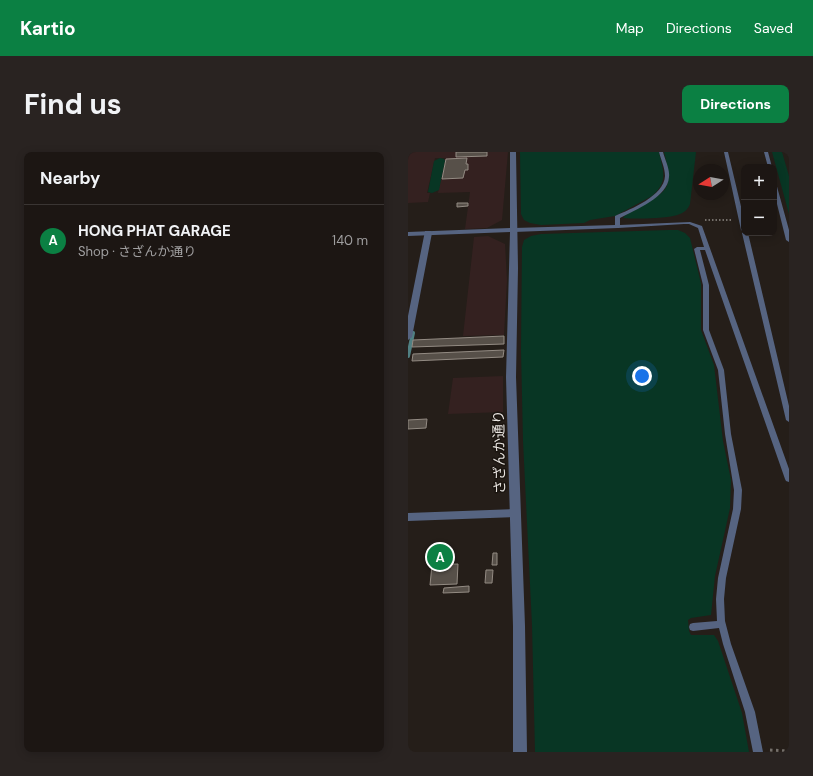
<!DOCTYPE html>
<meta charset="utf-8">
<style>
:root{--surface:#1c1613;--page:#292321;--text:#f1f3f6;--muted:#a09fa0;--line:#3a3533;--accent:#0b8043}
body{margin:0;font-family:"DM Sans","Noto Sans JP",sans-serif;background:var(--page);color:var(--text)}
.controls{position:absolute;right:12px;top:12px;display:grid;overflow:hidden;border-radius:8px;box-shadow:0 2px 10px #0003}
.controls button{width:36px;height:36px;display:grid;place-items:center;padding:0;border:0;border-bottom:1px solid var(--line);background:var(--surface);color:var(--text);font:20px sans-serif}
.compass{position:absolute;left:285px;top:12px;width:36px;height:36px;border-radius:50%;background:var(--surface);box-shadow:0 2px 10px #0003;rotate:259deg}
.you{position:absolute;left:234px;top:224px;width:14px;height:14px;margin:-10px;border:3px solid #fff;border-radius:50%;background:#1a73e8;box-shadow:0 0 0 6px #1a73e833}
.badge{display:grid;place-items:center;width:26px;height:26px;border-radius:50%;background:var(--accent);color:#fff;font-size:13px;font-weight:700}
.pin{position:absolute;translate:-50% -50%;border:2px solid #fff;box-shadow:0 1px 4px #0006}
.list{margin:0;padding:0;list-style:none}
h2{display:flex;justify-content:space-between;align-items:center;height:52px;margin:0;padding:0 16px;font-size:17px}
h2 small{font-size:13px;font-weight:400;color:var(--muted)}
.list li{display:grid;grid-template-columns:26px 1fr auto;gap:12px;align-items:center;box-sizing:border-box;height:72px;padding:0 16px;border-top:1px solid var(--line)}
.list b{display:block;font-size:15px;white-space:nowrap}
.list p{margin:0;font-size:13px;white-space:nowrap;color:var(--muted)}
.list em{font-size:13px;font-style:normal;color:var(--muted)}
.map{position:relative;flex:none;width:381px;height:600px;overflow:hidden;border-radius:8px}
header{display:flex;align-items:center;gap:24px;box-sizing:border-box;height:56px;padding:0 20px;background:var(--accent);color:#fff}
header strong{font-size:19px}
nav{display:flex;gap:22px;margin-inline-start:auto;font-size:14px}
.intro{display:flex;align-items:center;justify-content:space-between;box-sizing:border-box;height:96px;padding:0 24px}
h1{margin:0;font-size:28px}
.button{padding:10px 18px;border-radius:8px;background:var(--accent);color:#fff;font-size:14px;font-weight:700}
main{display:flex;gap:24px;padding:0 24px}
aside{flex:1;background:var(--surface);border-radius:8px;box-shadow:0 2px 10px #0003}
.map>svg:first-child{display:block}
</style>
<header>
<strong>Kartio</strong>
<nav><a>Map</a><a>Directions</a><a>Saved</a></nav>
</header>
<div class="intro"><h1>Find us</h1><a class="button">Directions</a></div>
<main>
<aside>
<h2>Nearby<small></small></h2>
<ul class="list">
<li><span class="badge">A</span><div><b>HONG PHAT GARAGE</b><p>Shop · さざんか通り</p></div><em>140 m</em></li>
</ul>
</aside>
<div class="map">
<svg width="381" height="600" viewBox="0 0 381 600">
<rect width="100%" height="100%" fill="#251e19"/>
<path fill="#342120" d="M0,0H100L94,68L79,76L57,77L62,40L30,41L37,6H27L19,41H22L20,50L0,51Z
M80,84L97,92L99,128L96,183L55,184L66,85Z
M95,224V260L40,262L45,226Z"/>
<path fill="#083624" d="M112,0H251C255,19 261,29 244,44L207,64L182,68L176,71L133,73L122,71L116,68L113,62Z
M256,0H288L282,52C280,57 277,60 272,62C260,67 228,67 215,66C217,62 225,59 230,56C262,38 265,36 256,0Z
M364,0H374L381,24V62Z
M32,6L36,7L37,9L31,38L24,41L20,40L26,9Z
M261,78H270L277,81L282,86L291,123L293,132V178L306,213L315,289L323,328L322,356L307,424L303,463L283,466L280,468L281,479L283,483H306L310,489L334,561L341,600H127L124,473L115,289L113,198L114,95L116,88L123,84L133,82Z"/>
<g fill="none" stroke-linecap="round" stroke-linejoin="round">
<path stroke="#508083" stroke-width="4" d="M0,204L5,181"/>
</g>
<path fill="#575049" stroke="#938b83" d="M48,0H79V4L48,5Z
M59,6L58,12H60V18H57L55,26L34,27L38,7Z
M49,51H60V54L49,55Z
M96,184V192L4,195L5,188Z
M96,198L95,205L4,209L5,202Z
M19,267L18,276L0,277V268Z
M39,399L38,411H25L26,400Z
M85,401H89V413H84Z
M50,412L49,432L22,433L24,413Z
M78,418H85L84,431H77Z
M61,434V440L35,441L36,436Z"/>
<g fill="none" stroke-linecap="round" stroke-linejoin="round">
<path stroke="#746f6a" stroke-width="2" stroke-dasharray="1.5 2" stroke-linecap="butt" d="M297,68H324"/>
<path stroke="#746f6a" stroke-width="3" stroke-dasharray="2.5 3.5" stroke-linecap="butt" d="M362,598L381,599"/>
<path fill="#566481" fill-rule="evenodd" d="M251,0H255C257,8 262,17 261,25C260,45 227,58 212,66V73L282,70L294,74L381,317V330L378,329L377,327L297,98H292L301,133V178L316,218L323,282L334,338L333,357L318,426L316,447L317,469L323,492L347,560L355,600H345L337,560L315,492L311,476L285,479L282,478L281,475L282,472L285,471L309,469L308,447L310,426L325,357L326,338L317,282L310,218L295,178V133L286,97L289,95H296L290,76L281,72H276L210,76L106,80L103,78L106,76L207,73V64C223,57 256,44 257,24C257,16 253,8 251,0Z
M316,0H320L336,67V80L333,78Z
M356,0H360L364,15H360Z
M366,30L368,31L381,78V90L378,88L366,40Z
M336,80V81H340L381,254V270L378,268L334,81Z"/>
<path fill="#566481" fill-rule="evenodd" d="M17,79H23L24,81L4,185L0,188V164Z
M107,357L111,358L112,361L111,364L107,365L0,369V361Z"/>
<path fill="#566481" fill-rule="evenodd" d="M102,0H108L110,116L108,225L117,474L119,600H105V474L98,225L102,80L0,84V80L102,76Z"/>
</g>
<g text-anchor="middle" stroke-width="3" stroke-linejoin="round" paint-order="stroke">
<g font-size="14" fill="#eae6e2" stroke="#1b1510">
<text transform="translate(91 300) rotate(-91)" y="5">さざんか通り</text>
</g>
</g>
</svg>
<div class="controls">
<button>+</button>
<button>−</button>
</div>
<svg class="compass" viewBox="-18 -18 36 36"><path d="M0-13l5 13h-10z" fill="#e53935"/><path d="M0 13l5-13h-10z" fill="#a09fa0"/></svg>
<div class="you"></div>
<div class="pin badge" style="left:32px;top:405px">A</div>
</div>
</main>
